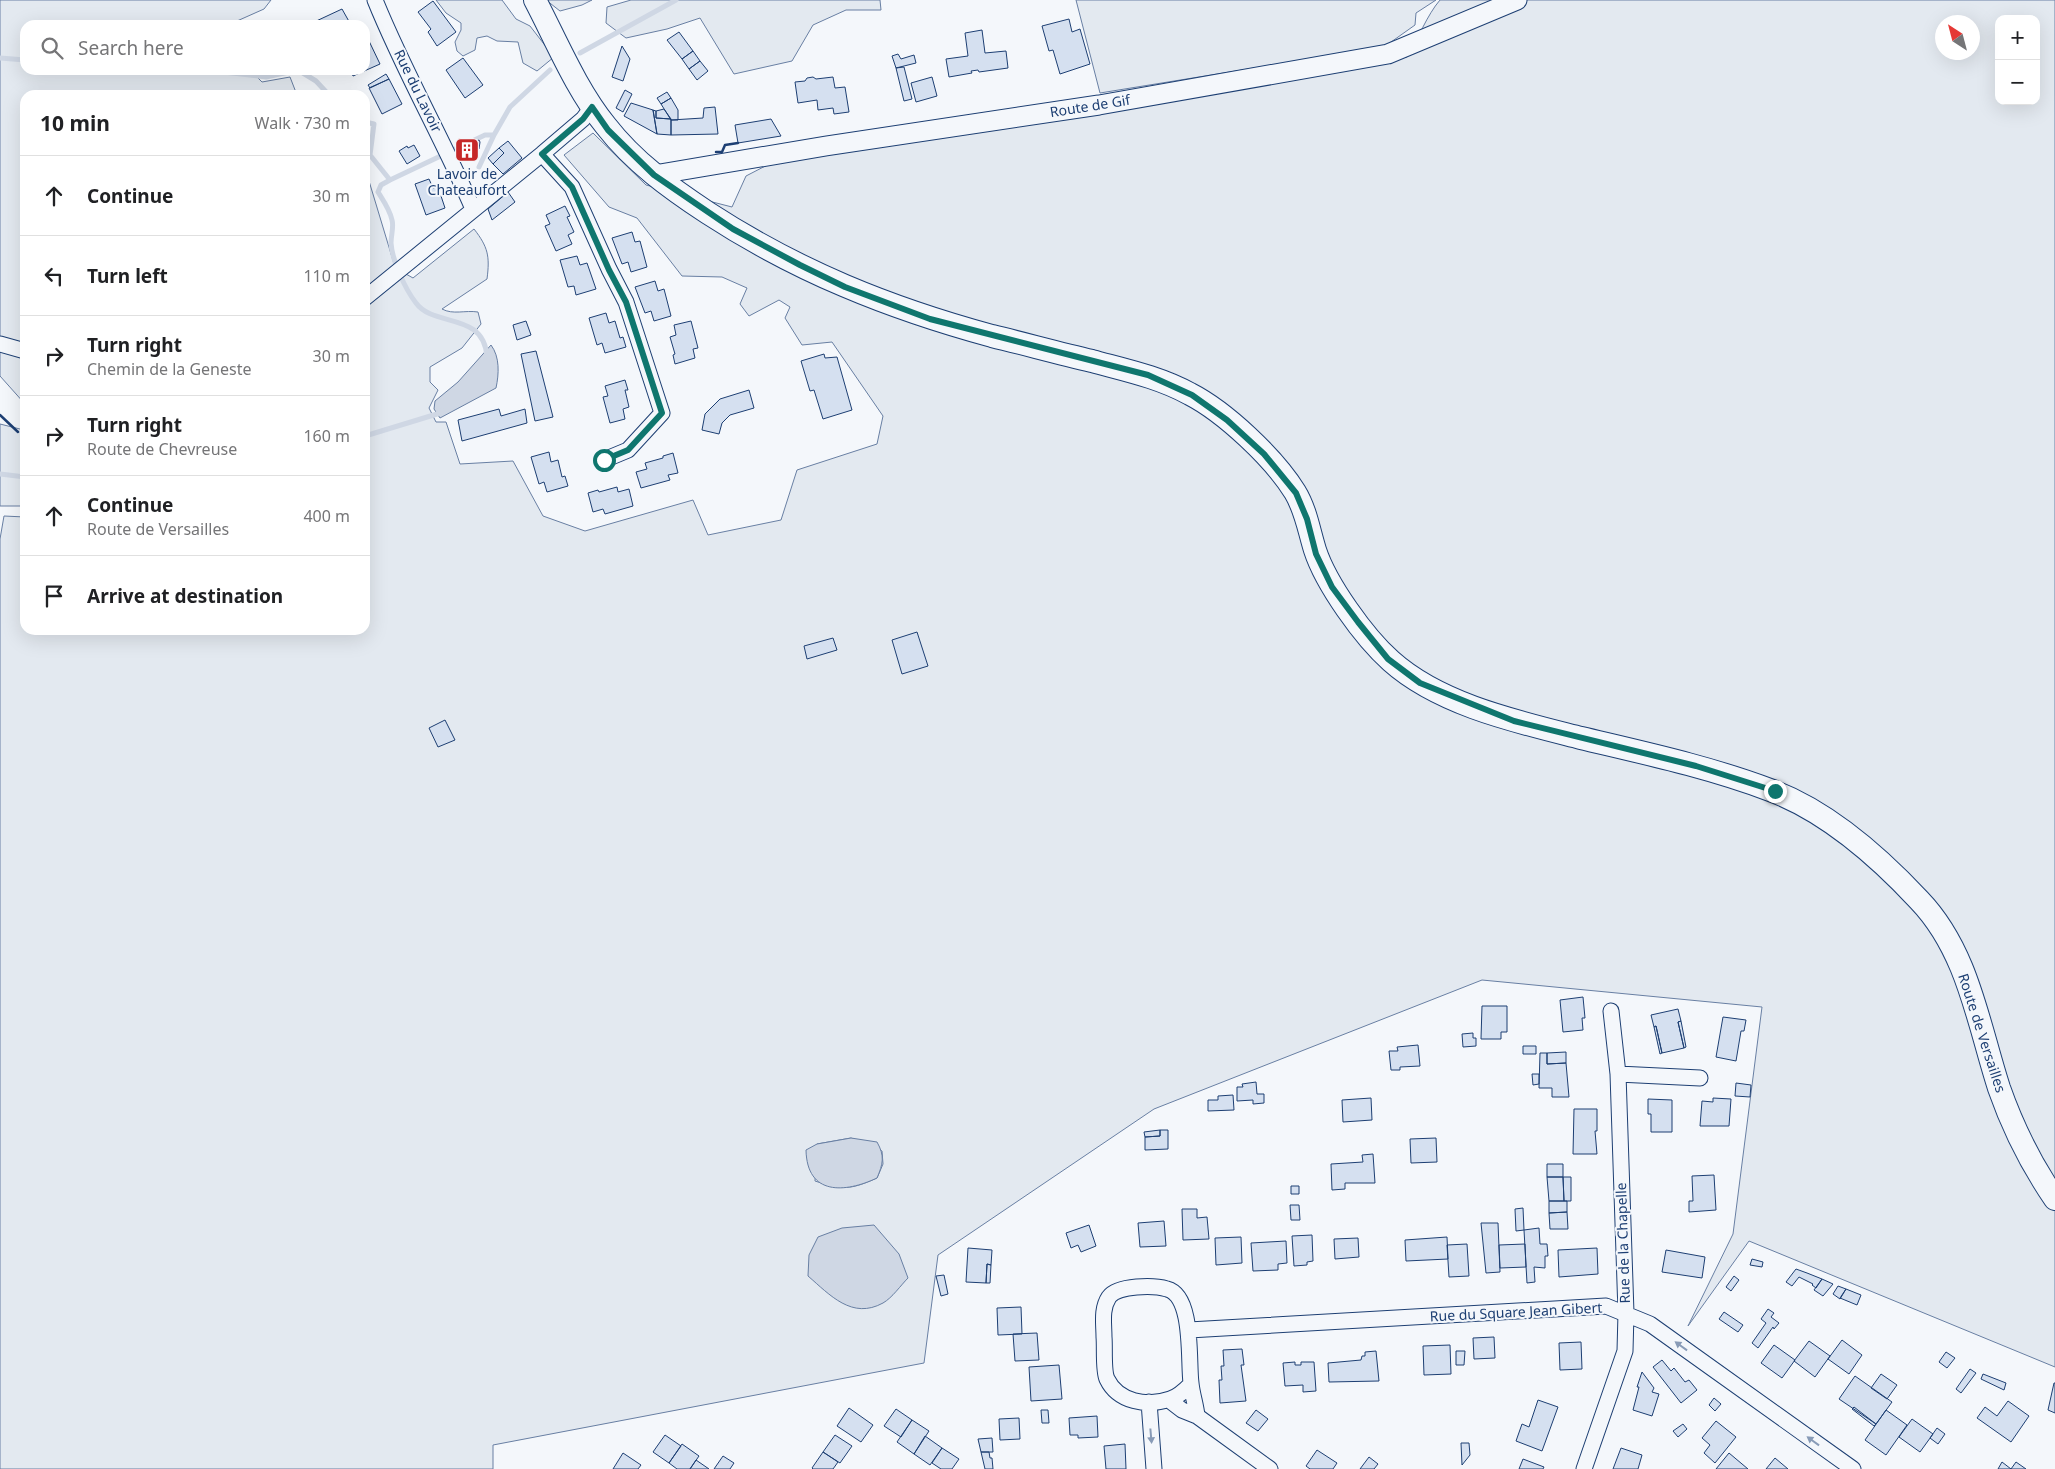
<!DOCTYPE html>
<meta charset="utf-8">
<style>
:root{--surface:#fff;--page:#f6f6f6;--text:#202124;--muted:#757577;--line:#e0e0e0}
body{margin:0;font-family:"Noto Sans",sans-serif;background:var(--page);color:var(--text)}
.controls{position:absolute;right:15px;top:15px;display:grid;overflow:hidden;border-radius:10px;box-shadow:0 5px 20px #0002}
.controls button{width:45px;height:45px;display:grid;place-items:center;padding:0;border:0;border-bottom:1px solid var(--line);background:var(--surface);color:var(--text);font:25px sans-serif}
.compass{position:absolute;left:1935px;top:15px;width:45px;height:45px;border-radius:50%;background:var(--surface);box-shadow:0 5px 20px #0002;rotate:324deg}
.stop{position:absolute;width:15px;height:15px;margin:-11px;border:4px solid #0f766e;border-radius:50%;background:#fff}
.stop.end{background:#0f766e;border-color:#fff;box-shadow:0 1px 5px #0008}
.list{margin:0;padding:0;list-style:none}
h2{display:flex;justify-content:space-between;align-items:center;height:65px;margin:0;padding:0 20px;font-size:21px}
h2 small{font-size:16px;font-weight:400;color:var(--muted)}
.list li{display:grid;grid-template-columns:32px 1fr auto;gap:15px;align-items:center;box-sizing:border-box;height:80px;padding:0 20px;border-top:1px solid var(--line)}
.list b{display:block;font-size:19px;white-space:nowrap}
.list p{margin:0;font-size:16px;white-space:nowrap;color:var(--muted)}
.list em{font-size:16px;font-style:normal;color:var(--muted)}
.icon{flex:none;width:28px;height:28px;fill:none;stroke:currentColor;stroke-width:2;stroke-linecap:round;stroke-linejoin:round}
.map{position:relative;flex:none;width:2055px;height:1469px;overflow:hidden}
.search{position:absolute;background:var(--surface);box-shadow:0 5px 20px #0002;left:20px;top:20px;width:350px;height:55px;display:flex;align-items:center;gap:12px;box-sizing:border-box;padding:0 18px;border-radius:15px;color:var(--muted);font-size:19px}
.panel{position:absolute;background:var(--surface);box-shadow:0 5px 20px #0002;left:20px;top:90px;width:350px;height:545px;border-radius:15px}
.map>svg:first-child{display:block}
</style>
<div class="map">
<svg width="2055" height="1469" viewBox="0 0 2055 1469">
<rect width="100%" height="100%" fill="#f4f7fb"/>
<path fill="#e3e9f0" stroke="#687fa3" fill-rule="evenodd" d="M0,0H271L264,9L237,21L238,25H25V70H250L262,82L290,77L297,95H25V348L0,341Z
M436,0H502L516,19L530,26L554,57L537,71L523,63L518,42L497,41L487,36L477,38L475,50L463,56L457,51L455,42L461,30V23L446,13Z
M546,0H592L582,5L560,11Z
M631,0H880L881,10H846L813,25L792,61L734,74L700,18L667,29L626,38L606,23L607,7Z
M1076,0H1436L1416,13L1415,25L1384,47L1100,93Z
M1440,0H2055V1367L1749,1241L1688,1326L1733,1234L1762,1007L1482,980L1154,1109L938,1255L924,1363L493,1445V1469H0V539L4,516L25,517V630H365V305L406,274L413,278L474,229C488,247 490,256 487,279L442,309C453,315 465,310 478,312L481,324L462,348L430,367V382L438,390L429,408L436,422H446L460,464L513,461L543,516L585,531L693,500L708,535L781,520L797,470L877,444L883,416L832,342L802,345L785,318L790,307L779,300L749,316L740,304L747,288L722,277L682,276L637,218L609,207L564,155L593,133L646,185L732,207L746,176L775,161L850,151L1407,57C1418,39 1427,15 1440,0ZM1999,19H2036V101H1999ZM1942,22H1972V52H1942ZM851,1138L882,1151L883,1164L877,1178C850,1190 843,1190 815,1181L817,1144Z
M365,176L369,181L395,267L365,291Z
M0,350L25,356V404L0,376Z
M0,424L24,430L25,427V506H0Z"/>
<path fill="#cfd7e4" stroke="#687fa3" d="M491,345C500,357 499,374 496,388L440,418L434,409L435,401L458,382Z
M851,1138L877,1142C885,1156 883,1164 877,1178C845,1193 807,1196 806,1150L817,1144Z
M874,1225L899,1254L908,1278C901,1285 892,1298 883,1303C852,1320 830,1295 808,1276L809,1255L818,1237L842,1228Z"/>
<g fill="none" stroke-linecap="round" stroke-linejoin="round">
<path stroke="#cfd7e4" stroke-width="5" d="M580,53L676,0
M0,58L25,60
M119,70H120
M143,70L147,72L164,70
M206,70L266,77L298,70L316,81L329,95
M365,122L374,124L370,155L390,180
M479,167L494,135
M487,357C484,311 434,328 416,303C405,289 392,260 391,243C391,235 394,227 392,220C390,210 383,200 378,192L381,185L390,180L485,135H494L510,107L550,70
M365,436L437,414L442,410
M0,474L25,477"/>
</g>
<path fill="#d5e0f0" stroke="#1d3f73" d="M433,1L456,32L437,46L428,32L431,29L418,12Z
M342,9L351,25H313L312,23Z
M1069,19L1072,32L1080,29L1090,64L1060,74L1053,50L1049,51L1042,26Z
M982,30L985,53L1006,51L1008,68L979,72L978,70L971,71L972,73L949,77L946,59L968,56L965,33Z
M679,32L693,51L682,59L667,40Z
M369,41L380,64L353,76L351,70H365V43Z
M622,46L630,59L623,81L612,77Z
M693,51L700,61L689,69L682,59Z
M898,54L901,59L914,55L916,63L896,68L892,56Z
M463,58L483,85L465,98L446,70Z
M700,61L708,71L697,80L689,69Z
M904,67L912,99L904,101L896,68Z
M386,74L389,79L370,88L368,85Z
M813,77L816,79L833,77L835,88L845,87L849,112L834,114L833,108L818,110L817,100L798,103L795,82L805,81L807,78Z
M932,77L937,96L916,102L911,83Z
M389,79L402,104L382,114L369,88Z
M625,90L632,94L623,112L616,108Z
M667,92L671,98L661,104L657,98Z
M671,98L678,110V120H671L661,104Z
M631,103L653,110L657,134L624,116Z
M715,107L718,134L671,135V120L703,118L704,108Z
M664,109L671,119L656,118V111Z
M653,110L656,111V118L671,119V135L657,134Z
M771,119L781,136L738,143L735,125Z
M479,140L480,142L479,149L458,160L454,152Z
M508,141L522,158L503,174L493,164L504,153L499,148Z
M414,145L420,156L407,164L399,151L407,146L408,148Z
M499,148L504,153L493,164L488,158Z
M429,179L433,188L438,187L445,208L426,215L415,184Z
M508,192L515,202L492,220L488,209Z
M565,206L570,216L567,217L574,232L568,235L572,244L556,251L545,226L550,224L546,215Z
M632,232L635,242L640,241L647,267L631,272L628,262L622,264L612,238Z
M577,256L580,265L587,263L596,289L576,295L574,286L568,287L560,260Z
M655,281L658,291L664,289L671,316L654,321L651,311L645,313L635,287Z
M606,313L609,323L615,321L620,338L623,337L626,347L605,353L602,343L597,345L589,318Z
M526,321L531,335L517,340L513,325Z
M691,321L698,348L693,349L695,358L675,364L673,355L675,354L670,337L676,335L674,325Z
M536,351L553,417L535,421L521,354Z
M824,354L825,358L837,357L852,410L823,419L814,390L810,391L801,361Z
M625,380L628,390H625L629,407L623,409L625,419L610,423L603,397L608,396L605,386Z
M749,390L754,408L730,415L722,423L719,434L702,430L705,414L720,399Z
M499,409L501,416L525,409L527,423L462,441L458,420Z
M549,452L551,462L558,460L562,477L565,476L568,486L547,492L544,482L539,484L531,457Z
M673,453L678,473L668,475L670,480L641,488L636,472L647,469L645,463L663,458V456Z
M617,487L618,492L629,489L633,506L605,514L603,509L593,512L588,493L598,490L599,492Z
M917,632L928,666L902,674L892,640Z
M833,638L837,650L807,659L804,646Z
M445,720L455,740L438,747L429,728Z
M1583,997L1585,1018H1582L1583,1030L1563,1032L1560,1000Z
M1482,1006H1507V1032H1501V1039H1481Z
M1678,1009L1681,1021L1678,1022L1684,1048L1662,1053L1656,1026L1654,1027L1651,1015Z
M1723,1017L1746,1020L1744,1031H1741L1736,1061L1716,1057Z
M1681,1021L1686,1047L1684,1048L1678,1022Z
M1656,1026L1662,1053L1660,1054L1654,1027Z
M1473,1033V1038H1476V1046L1463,1047L1462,1034Z
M1418,1045L1420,1066L1400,1067V1070H1391L1389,1051H1398L1397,1047Z
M1523,1046H1536V1054H1523Z
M1566,1052V1063L1547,1064V1053Z
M1540,1053H1547V1064L1566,1063L1569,1097H1552V1088H1539Z
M1532,1074H1539V1084L1533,1085Z
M1256,1082L1257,1094H1264V1103L1253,1104V1100L1237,1101V1087H1243L1242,1084Z
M1736,1083L1751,1085L1750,1097L1735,1096Z
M1233,1095L1234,1110L1208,1111V1100H1218V1096Z
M1371,1098L1372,1120L1343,1122L1342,1100Z
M1713,1098L1731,1099L1729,1126H1700L1702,1101L1713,1102Z
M1648,1099L1672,1100V1132H1651V1114H1648Z
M1574,1109H1597V1131H1595L1597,1154H1573Z
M1160,1130H1168V1149L1145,1150V1137L1160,1136Z
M1160,1130V1136L1145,1137L1144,1132Z
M1436,1138L1437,1162L1411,1163L1410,1139Z
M1373,1154L1375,1183H1345V1189L1332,1190L1331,1164L1363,1162L1362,1155Z
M1547,1164H1563V1177H1547Z
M1714,1175L1716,1210L1689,1212V1201H1693L1692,1176Z
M1547,1177H1563L1564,1201H1549Z
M1563,1177H1571V1201H1564Z
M1291,1186H1299V1194H1291Z
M1549,1201H1567V1212L1549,1213Z
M1290,1205H1299L1300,1220H1291Z
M1523,1208L1524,1230L1516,1231L1515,1209Z
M1182,1209H1197V1218L1207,1217L1209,1239L1183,1240Z
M1567,1212L1568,1229H1550L1549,1213Z
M1164,1221L1166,1246L1140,1247L1138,1223Z
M1481,1223H1498L1500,1272L1486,1273Z
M1089,1225L1096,1246L1081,1252L1078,1245L1071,1248L1066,1233Z
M1539,1228L1540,1244H1547L1548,1256H1545V1268L1534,1267L1535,1282L1527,1283L1524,1230Z
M1312,1235L1313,1261L1307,1262V1265L1294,1266L1292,1236Z
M1241,1237L1242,1263L1216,1265L1215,1238Z
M1447,1237L1448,1259L1406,1261L1405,1240Z
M1358,1238L1359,1257L1335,1259L1334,1239Z
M1286,1241L1287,1263L1278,1264V1270L1253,1271L1251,1243Z
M1467,1244L1469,1276L1449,1277L1447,1245Z
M1525,1244L1526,1267L1500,1268L1499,1245Z
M968,1248L992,1250L991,1265L987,1264L986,1283L966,1282Z
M1597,1248L1598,1274L1559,1277L1558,1250Z
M1666,1250L1705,1257L1702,1278L1662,1272Z
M1752,1259L1763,1262L1762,1267L1750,1265Z
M987,1264L991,1265L990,1283H986Z
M1796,1269L1807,1273L1822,1279L1816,1288L1812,1285L1813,1284L1799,1277L1792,1286L1786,1282Z
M944,1275L948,1294L941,1296L936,1276Z
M1734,1276L1739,1280L1731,1291L1726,1287Z
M1822,1279L1833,1284L1823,1296L1814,1290Z
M1838,1286L1846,1289L1840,1299L1833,1294Z
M1846,1289L1861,1295L1857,1305L1840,1298Z
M1021,1307L1022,1334L998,1335L997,1308Z
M1768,1309L1774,1313L1771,1317L1779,1323L1774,1329L1773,1327L1758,1348L1752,1343L1766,1323L1761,1319Z
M1724,1312L1743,1325L1738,1332L1719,1319Z
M1037,1333L1039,1360L1015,1361L1013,1334Z
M1494,1337L1495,1358L1474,1359L1473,1338Z
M1842,1340L1862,1355L1849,1374L1828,1359Z
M1809,1341L1830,1356L1815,1377L1794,1361Z
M1581,1342L1582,1369L1560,1370L1559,1343Z
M1450,1345L1451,1374L1424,1375L1423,1346Z
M1774,1345L1795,1360L1782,1378L1761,1363Z
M1242,1349L1244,1365H1241L1246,1401L1220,1403L1219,1380H1222L1221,1366H1224L1223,1350Z
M1376,1351L1379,1381L1329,1382L1328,1363L1361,1360L1362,1356H1365V1352Z
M1456,1351H1465L1464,1365H1456Z
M1946,1352L1955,1358L1947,1368L1939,1362Z
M1662,1360L1671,1371L1674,1368L1685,1382L1689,1380L1697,1390L1681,1403L1653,1367Z
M1295,1362V1365H1301V1362H1314L1316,1391L1303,1392V1385L1285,1386L1283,1363Z
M1059,1365L1062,1399L1031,1401L1029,1367Z
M1970,1369L1976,1373L1961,1393L1956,1389Z
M1642,1372L1654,1388L1652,1392L1659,1394L1652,1416L1633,1410L1639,1387H1637Z
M1881,1374L1897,1385L1887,1399L1871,1388Z
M1983,1374L2006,1383L2004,1390L1981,1379Z
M1855,1376L1892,1402L1876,1424L1839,1399Z
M2054,1383H2055V1413L2048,1410Z
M1714,1398L1721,1404L1715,1411L1709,1405Z
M1538,1400L1558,1407L1542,1451L1516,1441L1522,1424L1529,1427Z
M2008,1401L2029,1416L2011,1442L1977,1418L1985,1407L1997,1416Z
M1854,1407L1876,1424L1874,1426L1852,1409Z
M849,1408L873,1425L861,1442L837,1426Z
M896,1409L912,1420L901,1437L884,1426Z
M1041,1410H1048L1049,1423H1042Z
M1256,1410L1268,1419L1258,1431L1246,1423Z
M1886,1410L1907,1425L1886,1455L1865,1440Z
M1097,1416L1098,1437L1078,1438V1435H1070L1069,1418Z
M1019,1418L1020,1439L1000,1440L999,1419Z
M1912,1419L1933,1434L1920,1452L1899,1437Z
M912,1420L929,1431L914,1454L897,1442Z
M1716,1421L1736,1437L1715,1463L1704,1453L1710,1445L1702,1438Z
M1683,1424L1687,1429L1678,1437L1673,1431Z
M1937,1428L1945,1434L1938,1444L1930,1438Z
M665,1435L681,1446L669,1463L653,1452Z
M835,1435L852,1446L840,1463L823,1452Z
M925,1436L942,1448L930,1465L914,1454Z
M992,1438L993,1452H981L978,1439Z
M1461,1443H1469L1470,1455L1462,1465Z
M682,1444L699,1456L690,1469H677L669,1463Z
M1125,1444L1126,1469H1106L1104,1446Z
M942,1448L959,1459L952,1469H941L932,1463Z
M1621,1448L1642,1455L1638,1469H1613Z
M1317,1450L1337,1463L1333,1469H1310L1306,1466Z
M823,1452L838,1462L833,1469H813L812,1468Z
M981,1452H989L990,1458H992L993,1469H985Z
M623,1453L641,1465L638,1469H613Z
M1729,1453L1748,1469H1716Z
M723,1456L734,1463L730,1469H714Z
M1369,1457L1378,1464L1374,1469H1360Z
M1775,1458L1788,1469H1766Z
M1523,1459L1544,1467L1543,1469H1519Z
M696,1460L709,1469H690Z
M2002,1462L2011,1469L2016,1462L2026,1469H1998Z"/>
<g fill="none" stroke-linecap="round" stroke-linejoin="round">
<defs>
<path id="minor" d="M375,0C404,72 443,139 473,209
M542,154L572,187L609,269L626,302L662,413L628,450L604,460
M365,298L542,154L583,119L592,107
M0,344L25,351
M1618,1074L1700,1078
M1189,1330L1606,1306L1650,1324L1853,1469
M1191,1384C1185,1390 1178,1397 1170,1399C1147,1407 1118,1402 1107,1379C1103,1371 1105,1347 1104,1337C1104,1324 1101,1309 1109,1297C1118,1285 1154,1285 1167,1289C1194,1296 1188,1361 1191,1383C1192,1394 1196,1405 1197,1416
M1169,1400L1182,1410L1197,1416L1270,1469
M1149,1402L1154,1469
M1584,1469L1625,1351L1626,1313L1618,1074L1611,1011"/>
<path id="tertiary" d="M654,175L826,146L1099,105L1388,54L1517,0"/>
<path id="secondary" d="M535,0C557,42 576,89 606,126C634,162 670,188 708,213C797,271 889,308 992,336C1025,344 1058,353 1092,361C1125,370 1159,377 1190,394C1225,412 1274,458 1295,492C1306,510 1309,531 1315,550C1326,584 1364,637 1391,661C1440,705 1518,722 1581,738C1644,753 1709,767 1770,790C1827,811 1878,856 1919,900C1968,951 1978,1023 1999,1088C2013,1128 2031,1164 2055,1199"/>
</defs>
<use href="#minor" stroke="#1d3f73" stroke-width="17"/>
<use href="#tertiary" stroke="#1d3f73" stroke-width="21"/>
<use href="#secondary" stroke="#1d3f73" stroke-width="24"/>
<use href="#minor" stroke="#f4f7fb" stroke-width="15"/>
<use href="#tertiary" stroke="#f4f7fb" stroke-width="19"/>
<use href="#secondary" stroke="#f4f7fb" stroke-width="22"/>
<path stroke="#1d3f73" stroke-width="2.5" d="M716,152H722L725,145L738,143
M0,415L18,432"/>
</g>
<defs><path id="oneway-solid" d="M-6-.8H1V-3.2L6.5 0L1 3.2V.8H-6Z" transform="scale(1.25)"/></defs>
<g fill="#889bb7">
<use href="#oneway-solid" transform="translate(1681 1346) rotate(-144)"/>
<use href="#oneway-solid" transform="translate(1151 1436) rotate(85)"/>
<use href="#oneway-solid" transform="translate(1813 1441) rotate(-144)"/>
</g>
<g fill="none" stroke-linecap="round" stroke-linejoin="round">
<path stroke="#0f766e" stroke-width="6" d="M604,460L628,450L662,413L626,302L609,270L572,187L542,154L583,119L592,107L608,130L654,175L733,229L800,265L845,287L930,319L1148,375L1192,395L1227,420L1264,454L1296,493L1307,519L1316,554L1332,587L1358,622L1388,659L1420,683L1514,721L1696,766L1775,791"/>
</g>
<defs>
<symbol id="building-square" viewBox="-11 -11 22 22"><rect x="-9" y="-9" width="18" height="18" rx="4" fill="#c62828" stroke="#f4f7fb"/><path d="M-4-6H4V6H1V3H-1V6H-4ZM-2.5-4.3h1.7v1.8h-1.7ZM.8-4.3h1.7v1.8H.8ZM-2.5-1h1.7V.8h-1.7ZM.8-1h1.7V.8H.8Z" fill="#fff"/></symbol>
</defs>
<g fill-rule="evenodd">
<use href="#building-square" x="453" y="136" width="28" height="28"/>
</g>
<g text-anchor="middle" stroke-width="4" stroke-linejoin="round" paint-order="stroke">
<g font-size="14" fill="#1d3f73" stroke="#f4f7fb">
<text transform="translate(418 91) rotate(64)" y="5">Rue du Lavoir</text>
<text transform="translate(1090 106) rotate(-9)" y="5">Route de Gif</text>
<text transform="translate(1982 1033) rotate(72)" y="5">Route de Versailles</text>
<text transform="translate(1623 1243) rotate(-92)" y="5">Rue de la Chapelle</text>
<text transform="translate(1516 1312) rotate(-3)" y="5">Rue du Square Jean Gibert</text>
</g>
<g font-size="14" fill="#1d3f73" stroke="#f4f7fb">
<text x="467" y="179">Lavoir de<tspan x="467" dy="16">Chateaufort</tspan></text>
</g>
</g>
</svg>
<div class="controls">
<button>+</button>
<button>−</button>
</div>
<svg class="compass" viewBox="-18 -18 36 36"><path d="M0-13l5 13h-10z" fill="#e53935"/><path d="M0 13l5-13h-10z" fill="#757577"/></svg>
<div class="stop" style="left:604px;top:460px"></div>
<div class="stop end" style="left:1775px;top:791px"></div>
<div class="search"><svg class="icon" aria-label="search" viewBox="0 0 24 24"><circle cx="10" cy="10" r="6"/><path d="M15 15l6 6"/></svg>Search here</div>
<section class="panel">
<h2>10 min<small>Walk · 730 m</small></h2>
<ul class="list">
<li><svg class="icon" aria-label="ahead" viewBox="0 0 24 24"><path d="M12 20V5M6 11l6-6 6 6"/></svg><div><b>Continue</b></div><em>30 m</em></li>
<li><svg class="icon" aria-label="left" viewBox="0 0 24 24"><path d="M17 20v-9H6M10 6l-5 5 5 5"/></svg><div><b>Turn left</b></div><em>110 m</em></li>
<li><svg class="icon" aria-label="right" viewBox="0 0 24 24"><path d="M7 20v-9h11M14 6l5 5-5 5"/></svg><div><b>Turn right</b><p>Chemin de la Geneste</p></div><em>30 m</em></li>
<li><svg class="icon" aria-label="right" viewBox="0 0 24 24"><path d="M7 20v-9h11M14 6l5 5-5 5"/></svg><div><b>Turn right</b><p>Route de Chevreuse</p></div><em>160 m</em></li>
<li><svg class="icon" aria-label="ahead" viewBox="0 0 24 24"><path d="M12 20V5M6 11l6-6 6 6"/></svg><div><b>Continue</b><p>Route de Versailles</p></div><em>400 m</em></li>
<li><svg class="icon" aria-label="arrive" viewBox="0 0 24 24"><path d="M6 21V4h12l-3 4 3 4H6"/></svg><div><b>Arrive at destination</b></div></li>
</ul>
</section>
</div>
